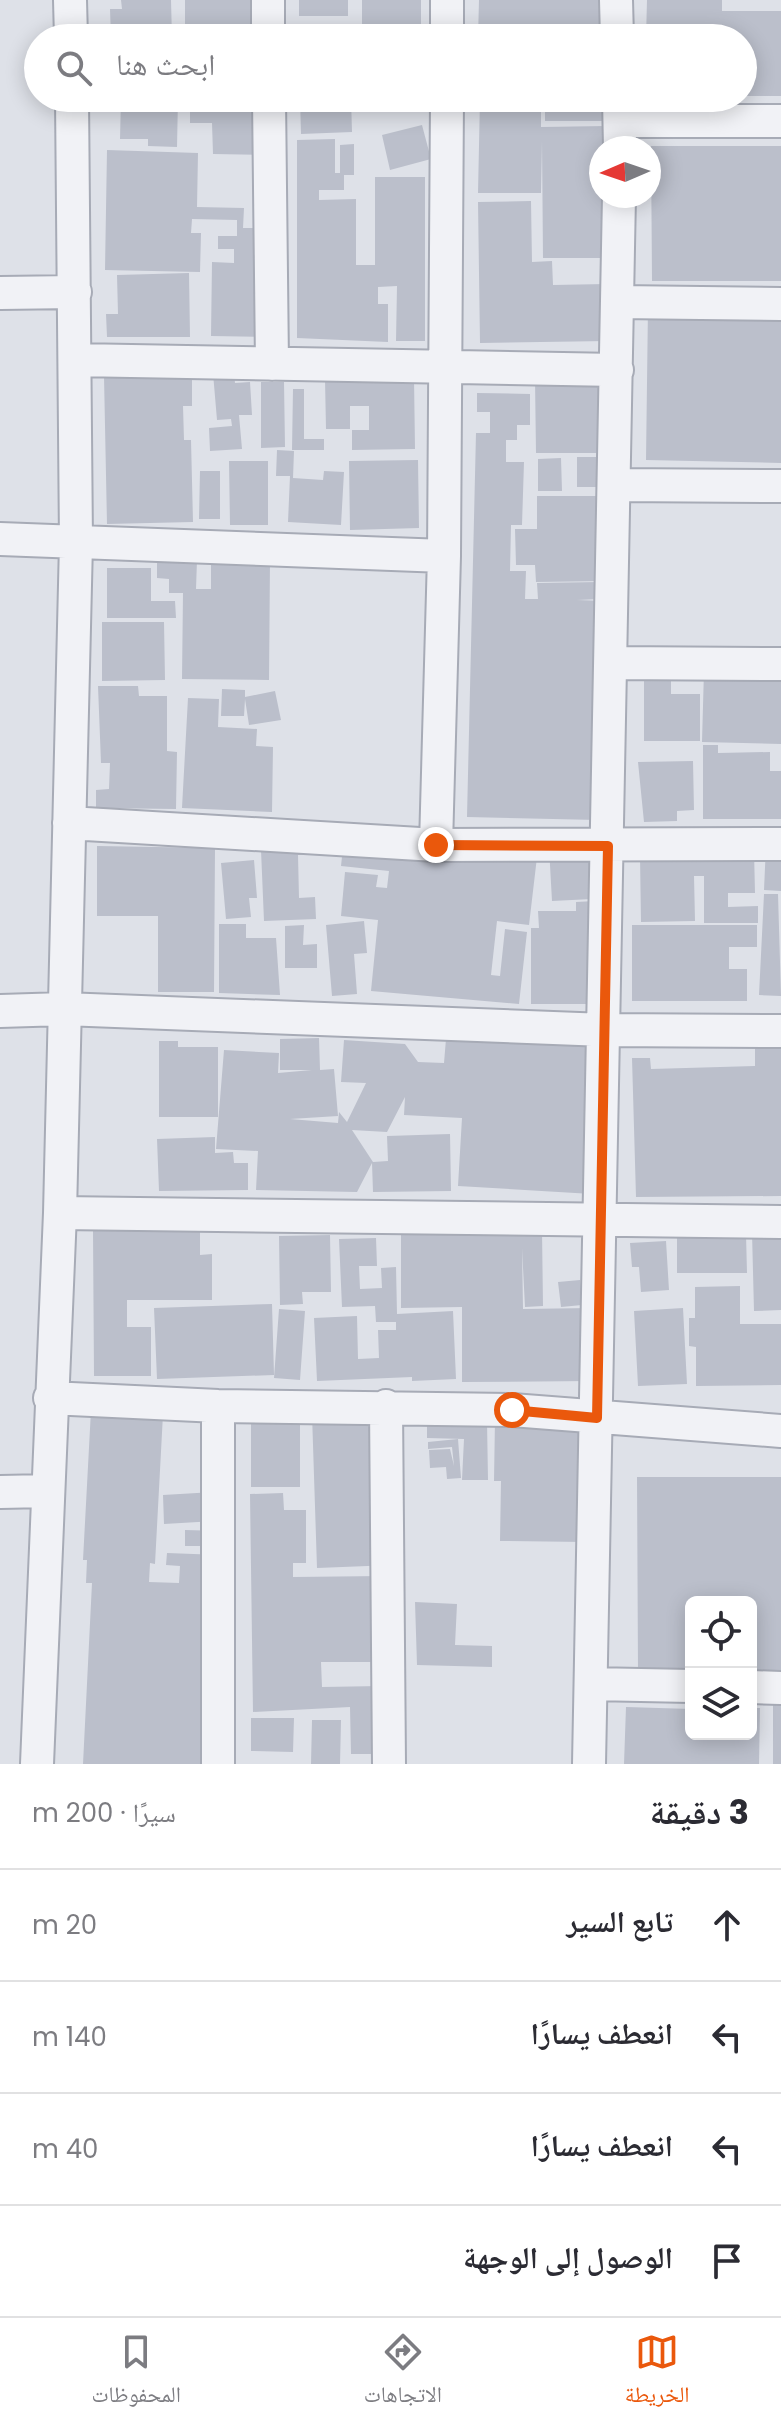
<!DOCTYPE html>
<html lang="ar">
<meta charset="utf-8">
<style>
:root{--surface:#fff;--page:#f2f2f3;--text:#2b2b33;--muted:#7c7c81;--line:#e1e1e2;--accent:#ea580c}
body{margin:0;font-family:Poppins,"Noto Naskh Arabic",sans-serif;background:var(--page);color:var(--text);direction:rtl}
.controls{position:absolute;right:24px;bottom:24px;display:grid;overflow:hidden;border-radius:12px;box-shadow:0 4px 20px #0003}
.controls button{width:72px;height:72px;display:grid;place-items:center;padding:0;border:0;border-bottom:2px solid var(--line);background:var(--surface);color:var(--text);font:40px sans-serif}
.compass{position:absolute;left:589px;top:136px;width:72px;height:72px;border-radius:50%;background:var(--surface);box-shadow:0 4px 20px #0003;rotate:268deg}
.stop{position:absolute;width:24px;height:24px;margin:-18px;border:6px solid #ea580c;border-radius:50%;background:#fff}
.stop.end{background:#ea580c;border-color:#fff;box-shadow:0 2px 8px #0008}
.list{margin:0;padding:0;list-style:none}
h2{display:flex;justify-content:space-between;align-items:center;height:104px;margin:0;padding:0 32px;font-size:34px}
h2 small{font-size:26px;font-weight:400;color:var(--muted)}
.list li{display:grid;grid-template-columns:52px 1fr auto;gap:24px;align-items:center;box-sizing:border-box;height:112px;padding:0 32px;border-top:2px solid var(--line)}
.list b{display:block;font-size:30px;white-space:nowrap}
.list em{font-size:26px;font-style:normal;color:var(--muted)}
.icon{flex:none;width:44px;height:44px;fill:none;stroke:currentColor;stroke-width:2;stroke-linecap:round;stroke-linejoin:round}
.map{position:relative;flex:none;width:781px;height:1764px;overflow:hidden;direction:ltr}
.search{position:absolute;background:var(--surface);box-shadow:0 4px 20px #0003;left:24px;right:24px;top:24px;height:88px;display:flex;align-items:center;gap:20px;box-sizing:border-box;padding:0 28px;border-radius:44px;color:var(--muted);font-size:30px}
.sheet{height:552px;background:var(--surface)}
nav{display:flex;justify-content:space-around;align-items:center;box-sizing:border-box;height:112px;border-top:2px solid var(--line);background:var(--surface);font-size:22px;color:var(--muted)}
nav a{display:grid;justify-items:center;gap:4px}
nav .on{color:var(--accent)}
.map>svg:first-child{display:block}
</style>
<div class="map">
<svg width="781" height="1764" viewBox="0 0 781 1764">
<rect width="100%" height="100%" fill="#dee1e8"/>
<path fill="#bbbfcb" d="M121,0H171L172,38H111L110,9H122Z
M185,0H265V25L185,26Z
M299,0H348V16H299Z
M362,0H421V33L362,34Z
M479,0H618V38H478Z
M647,0H722V11H781V96H743V38H646Z
M265,29V38H210V32Z
M349,33V38H298L297,34Z
M121,98H178L177,147L148,146V139H120Z
M190,98L268,99V155L213,154L212,123H190Z
M300,98H351L352,132L301,134Z
M383,98H420V105H383Z
M480,98H541V127L607,126V148H601V196H607L608,258H543L542,141L541,193H478Z
M545,98H610V121H545Z
M422,125L431,159L390,170L382,135Z
M335,139V173H340V145L354,144V175H344V190H319V200L356,199V265H375V177H425V341H396L397,286L378,287V304H388V342L297,338V140Z
M651,146H781V281H652Z
M107,150L198,153L197,207L244,208L243,228H267L265,337L211,336L212,262L234,263V249H218V236H237V220L192,219L191,233H201L200,272L105,270Z
M531,201L532,262L552,261L553,285L606,284L607,341L480,343L478,202Z
M189,273L190,337H107L106,314H118L117,275Z
M648,306L781,309V463L646,460Z
M234,372L235,383L250,382L252,415H239L242,449L210,451L209,428L232,426L231,419L217,420L213,373Z
M192,374V406H183L184,440H191L193,522L107,524L104,376Z
M414,378L415,449L352,450V430H369V406H350V429H326L325,379Z
M535,379H604V453H536Z
M261,382H284L285,447L261,448Z
M293,389H304V439H324V450H292Z
M477,393L530,394V425H517V440H506V462H524L522,525H511L510,571H526L525,599H538L537,583L600,582V599L577,600L604,601L598,820L467,817L476,433H490V412H477Z
M277,450L294,451L293,478L323,480L324,471L344,472L341,525L288,522L290,476H276Z
M577,457H600V487H577Z
M561,458L562,491H538V459Z
M418,460L419,528L350,530L349,461Z
M229,461H268V525H230Z
M200,471H220V519H199Z
M537,496H603L605,581L536,582L535,565H516L515,529H537Z
M157,559L197,560L196,589H211V559L270,560L269,680L182,679L183,593H169V579L157,578Z
M107,568H151V601H175L176,618H107Z
M102,622H164L165,680L102,681Z
M704,670L781,673V744L702,742Z
M644,673H671V694H700V741H644Z
M98,686H138L139,696H167V751L177,752L176,809L96,808V790L109,789L110,763H101Z
M222,689L245,690V697L275,691L281,720L249,725L245,699L244,716H221Z
M188,698L219,699L218,727L257,729L256,746L273,747L272,812L182,808Z
M703,745H718V753L770,752V771H781V819H703Z
M693,761L694,810L677,811V821L644,822L638,762Z
M344,838L537,857L529,925L497,921L491,975L500,976L505,929L527,932L519,1004L371,991L378,920L341,916L345,872L378,875L376,887L387,888L389,871L341,866Z
M588,845L592,899L552,901L549,847Z
M766,845H781V891L764,890Z
M97,846L215,848L214,992H158V916H97Z
M261,850L341,852L298,855L299,898L315,897L316,919L264,921Z
M754,851L755,893H728V907L758,906V923H704V876H694L695,921L641,922L640,856Z
M254,860L257,898H249L251,917L226,919L221,863Z
M764,894H778L781,996L759,995Z
M595,901V1004H531V928H539L538,911H576V902Z
M364,921L367,953L354,954L357,994L332,996L326,925Z
M219,924H246V938H276L280,995L219,993Z
M304,925L303,945L317,944V968H285V926Z
M632,925H757V947H729V969H747V1001H632Z
M319,1038L320,1070L334,1069L338,1116L290,1119L338,1123L339,1112L347,1122L366,1083L341,1082L344,1040L405,1044L418,1062L444,1063L446,1039L600,1047L592,1194L458,1186L462,1118L404,1115L405,1097L387,1132L352,1130L373,1162L388,1161L387,1136L450,1134L451,1191L373,1192L372,1163L357,1192L256,1190L258,1151L216,1149L224,1050L279,1053L278,1073L312,1070H280V1039Z
M159,1041H178V1047H218V1117H159Z
M781,1047V1196L636,1197L632,1058H650L651,1069L755,1066V1048Z
M215,1137V1153L233,1152L234,1163H248V1190L159,1191L157,1139Z
M200,1230V1255L212,1254V1300H127V1327H151V1376H94L93,1231Z
M401,1230H542L543,1306L525,1307L522,1248L523,1309L591,1308V1381L462,1382V1307L401,1308Z
M781,1231V1310L754,1311L752,1232Z
M692,1234H746L747,1273H677V1238H692Z
M330,1235L331,1292H302L303,1304L280,1305L279,1236Z
M376,1238L377,1266H359L360,1289L382,1288L381,1268L396,1267L397,1314L453,1311L456,1379L412,1381V1377L317,1381L314,1318L357,1316L358,1359L379,1358L378,1330H396V1322H376L375,1306L342,1307L339,1239Z
M666,1241L669,1290L641,1292L639,1267H632L630,1243Z
M580,1280L582,1305L561,1307L558,1282Z
M740,1286V1324H781V1385L696,1386V1347L689,1346V1318H695V1287Z
M272,1304L274,1375L157,1379L154,1308Z
M683,1308L687,1384L638,1386L634,1311Z
M279,1309L305,1311L300,1380L274,1378Z
M91,1410L163,1414L155,1564L150,1563L149,1582L179,1583L180,1566L166,1565L167,1553L220,1555L216,1764H83L92,1583H86L87,1560H83Z
M387,1412L393,1565L317,1568L312,1414Z
M495,1419L588,1420L585,1542L500,1541L501,1481H494Z
M251,1421H300V1487H251Z
M427,1421H487L488,1480H462L464,1439L427,1438Z
M458,1439L461,1478L447,1479L446,1467L430,1468L429,1450L450,1449L454,1466L452,1447L428,1449V1442Z
M637,1477H781V1672L751,1671V1602H691V1671L638,1670Z
M214,1492L215,1521L164,1524L163,1495Z
M283,1493L284,1510H306V1563H293V1577L383,1576L385,1662H321L322,1687L381,1686L382,1754H351L350,1707L253,1712L250,1494Z
M185,1530L220,1531L219,1546H185Z
M415,1602L457,1604L455,1645L492,1646V1667L417,1665Z
M773,1697H781V1764H773Z
M626,1707L691,1709V1734H751V1708H760L759,1764H624Z
M251,1718H294L293,1752L251,1751Z
M312,1720H341L340,1764H311Z"/>
<g fill="none" stroke-linecap="round" stroke-linejoin="round">
<defs>
<path id="minor" d="M70,0L71,38
M268,0V38
M616,0L617,38
M447,38V0
M269,98L272,364
M619,98L620,148
M620,121H781
M0,293L75,292
M618,302L781,304
M76,360L617,370
M615,485L781,486
M0,539L444,556
M612,663L781,664
M69,823L436,845L781,844
M436,845L444,556L447,98
M0,1011L64,1009L605,1030L781,1031
M60,1213L781,1222
M50,1398L218,1406L512,1410L781,1431
M218,1406V1764
M386,1406L389,1764
M0,1492L47,1491
M591,1684L691,1686
M751,1687L781,1688
M37,1764L60,1213L76,543L72,98
M589,1764L619,196"/>
</defs>
<use href="#minor" stroke="#a7abb6" stroke-width="36"/>
<use href="#minor" stroke="#f1f2f6" stroke-width="32"/>
</g>
<g fill="none" stroke-linecap="round" stroke-linejoin="round">
<path stroke="#ea580c" stroke-width="10" d="M436,845L608,846L597,1418L512,1410"/>
</g>
</svg>
<div class="controls">
<button><svg class="icon" aria-label="locate" viewBox="0 0 24 24"><circle cx="12" cy="12" r="6"/><path d="M12 2v4M12 18v4M2 12h4M18 12h4"/></svg></button>
<button><svg class="icon" aria-label="layers" viewBox="0 0 24 24"><path d="M12 4l9 5-9 5-9-5zM3 14l9 5 9-5"/></svg></button>
</div>
<svg class="compass" viewBox="-18 -18 36 36"><path d="M0-13l5 13h-10z" fill="#e53935"/><path d="M0 13l5-13h-10z" fill="#7c7c81"/></svg>
<div class="stop" style="left:512px;top:1410px"></div>
<div class="stop end" style="left:436px;top:845px"></div>
<div class="search"><svg class="icon" aria-label="search" viewBox="0 0 24 24"><circle cx="10" cy="10" r="6"/><path d="M15 15l6 6"/></svg>ابحث هنا</div>
</div>
<section class="sheet">
<h2>3 دقيقة<small>سيرًا · 200 m</small></h2>
<ul class="list">
<li><svg class="icon" aria-label="ahead" viewBox="0 0 24 24"><path d="M12 20V5M6 11l6-6 6 6"/></svg><div><b>تابع السير</b></div><em>20 m</em></li>
<li><svg class="icon" aria-label="left" viewBox="0 0 24 24"><path d="M17 20v-9H6M10 6l-5 5 5 5"/></svg><div><b>انعطف يسارًا</b></div><em>140 m</em></li>
<li><svg class="icon" aria-label="left" viewBox="0 0 24 24"><path d="M17 20v-9H6M10 6l-5 5 5 5"/></svg><div><b>انعطف يسارًا</b></div><em>40 m</em></li>
<li><svg class="icon" aria-label="arrive" viewBox="0 0 24 24"><path d="M6 21V4h12l-3 4 3 4H6"/></svg><div><b>الوصول إلى الوجهة</b></div></li>
</ul>
</section>
<nav>
<a class="on"><svg class="icon" aria-label="map" viewBox="0 0 24 24"><path d="M3 6l6-2 6 2 6-2v14l-6 2-6-2-6 2zM9 4v14M15 6v14"/></svg>الخريطة</a>
<a><svg class="icon" aria-label="directions" viewBox="0 0 24 24"><path d="M12 3l9 9-9 9-9-9zM9 14v-3h6M13 9l2 2-2 2"/></svg>الاتجاهات</a>
<a><svg class="icon" aria-label="saved" viewBox="0 0 24 24"><path d="M7 4h10v16l-5-4-5 4z"/></svg>المحفوظات</a>
</nav>
